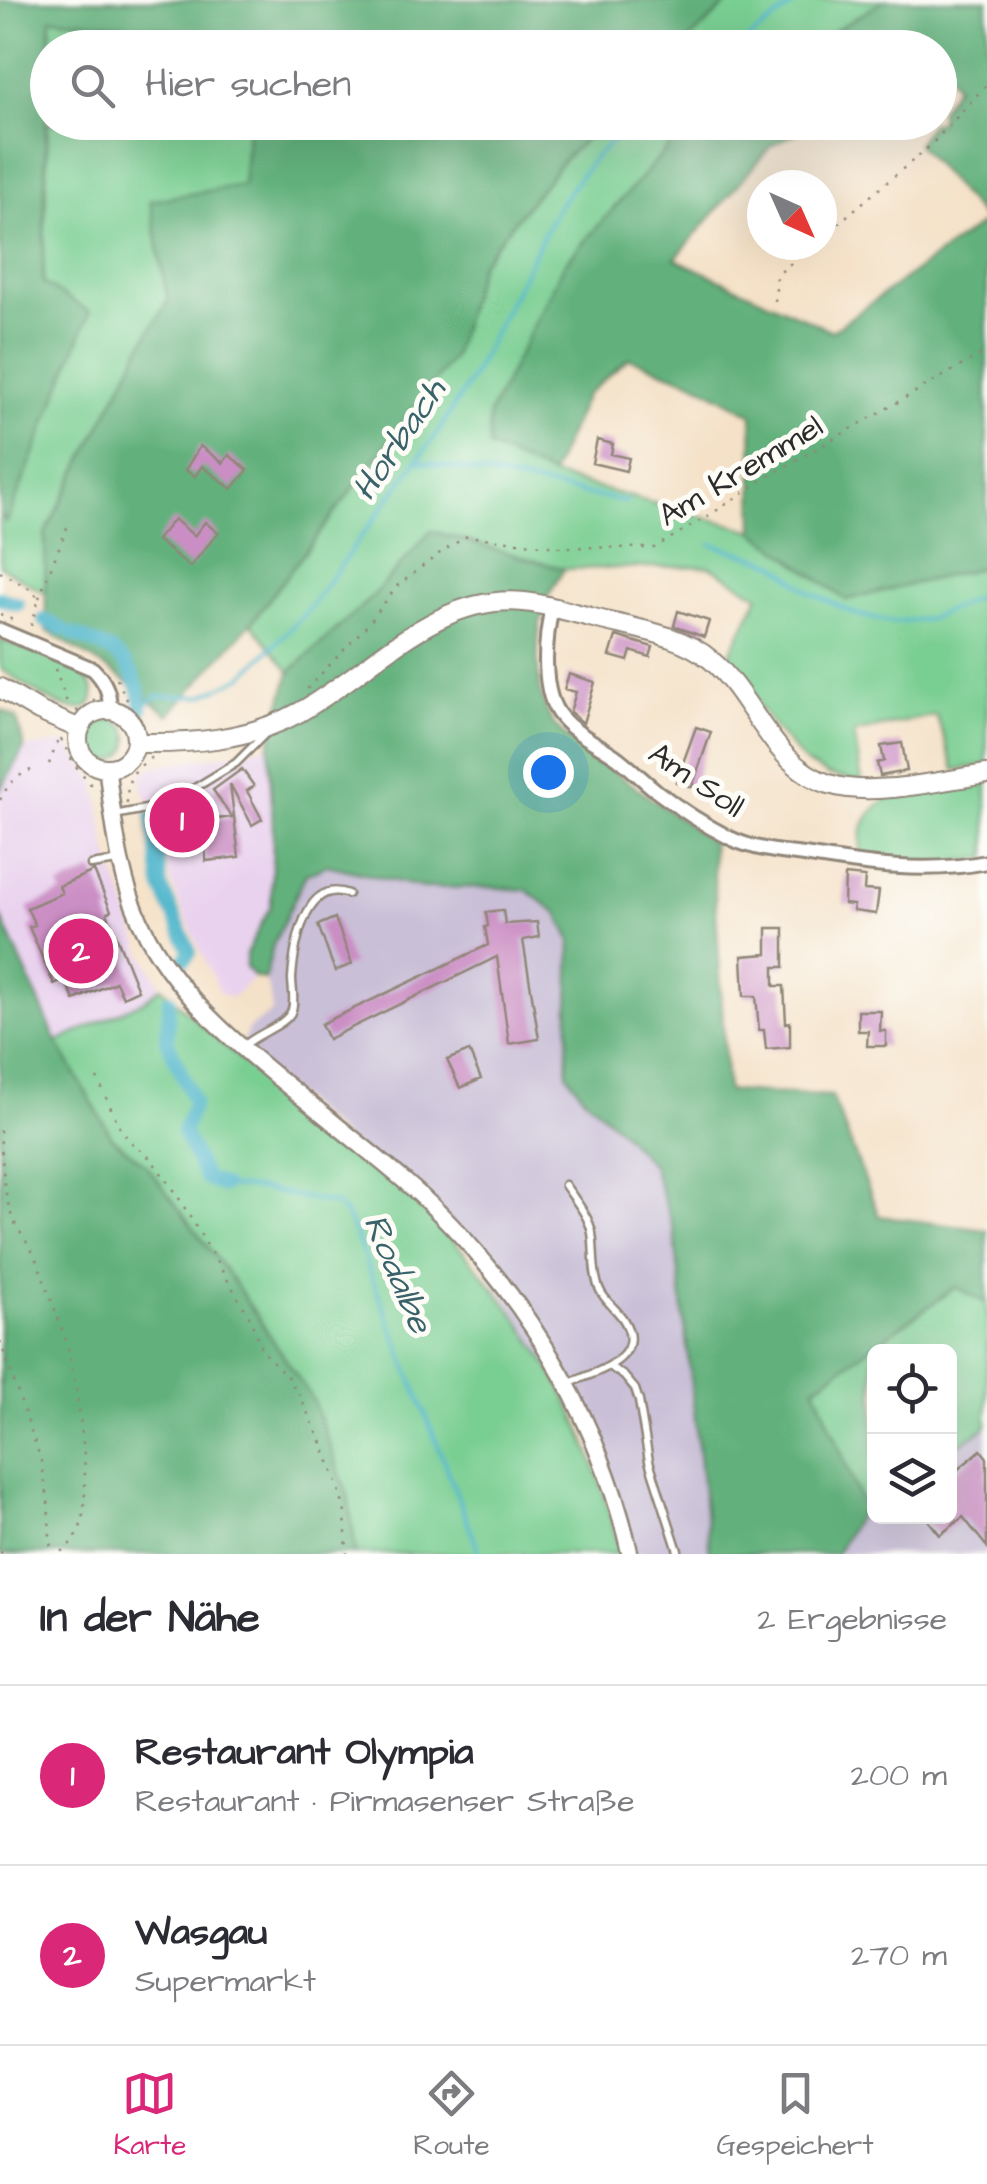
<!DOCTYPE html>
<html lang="de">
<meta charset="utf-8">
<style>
:root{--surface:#fff;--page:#f7f7f7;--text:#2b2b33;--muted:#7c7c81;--line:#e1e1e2;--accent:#db2777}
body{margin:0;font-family:"Architects Daughter",sans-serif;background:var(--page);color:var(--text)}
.controls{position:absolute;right:30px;bottom:30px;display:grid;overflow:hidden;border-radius:15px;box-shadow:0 10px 40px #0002}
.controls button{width:90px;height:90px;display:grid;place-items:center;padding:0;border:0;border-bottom:2px solid var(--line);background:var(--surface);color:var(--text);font:50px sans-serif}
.compass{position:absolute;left:747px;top:170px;width:90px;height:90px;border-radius:50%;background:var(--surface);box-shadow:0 10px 40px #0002;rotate:135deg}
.you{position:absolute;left:548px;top:772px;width:35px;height:35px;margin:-25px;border:8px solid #fff;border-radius:50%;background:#1a73e8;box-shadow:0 0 0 15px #1a73e833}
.badge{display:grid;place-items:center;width:65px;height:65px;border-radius:50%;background:var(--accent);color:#fff;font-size:32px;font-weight:700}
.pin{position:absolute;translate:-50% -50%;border:5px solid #fff;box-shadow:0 2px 10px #0006}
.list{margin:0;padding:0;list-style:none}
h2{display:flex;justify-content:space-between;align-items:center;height:130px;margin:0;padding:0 40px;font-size:42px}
h2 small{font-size:32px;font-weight:400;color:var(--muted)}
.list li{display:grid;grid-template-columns:65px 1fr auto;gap:30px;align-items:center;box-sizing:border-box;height:180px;padding:0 40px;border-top:2px solid var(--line)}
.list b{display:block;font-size:38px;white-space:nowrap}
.list p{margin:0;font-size:32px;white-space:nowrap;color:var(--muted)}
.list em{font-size:32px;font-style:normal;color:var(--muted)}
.icon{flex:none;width:55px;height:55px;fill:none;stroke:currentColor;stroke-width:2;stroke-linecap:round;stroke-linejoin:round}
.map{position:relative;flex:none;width:987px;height:1554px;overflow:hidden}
.search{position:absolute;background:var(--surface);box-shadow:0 10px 40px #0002;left:30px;right:30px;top:30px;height:110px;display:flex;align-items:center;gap:25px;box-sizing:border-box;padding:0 35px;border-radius:55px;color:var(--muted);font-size:38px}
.sheet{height:490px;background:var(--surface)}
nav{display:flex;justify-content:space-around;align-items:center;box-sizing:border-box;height:140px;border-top:2px solid var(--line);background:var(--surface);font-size:28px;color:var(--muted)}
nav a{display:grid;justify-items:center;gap:5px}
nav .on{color:var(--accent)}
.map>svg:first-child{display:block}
</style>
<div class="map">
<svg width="987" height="1554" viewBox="0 0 987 1554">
<rect width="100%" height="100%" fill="#fdfcf7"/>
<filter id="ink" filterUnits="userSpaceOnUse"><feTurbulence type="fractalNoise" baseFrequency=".01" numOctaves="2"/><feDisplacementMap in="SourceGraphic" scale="20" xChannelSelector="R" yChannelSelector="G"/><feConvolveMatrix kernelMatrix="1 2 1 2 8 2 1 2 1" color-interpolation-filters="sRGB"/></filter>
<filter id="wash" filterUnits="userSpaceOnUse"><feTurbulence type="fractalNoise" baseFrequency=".0048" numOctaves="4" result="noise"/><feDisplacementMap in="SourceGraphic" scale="40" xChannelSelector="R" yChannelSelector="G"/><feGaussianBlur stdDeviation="2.25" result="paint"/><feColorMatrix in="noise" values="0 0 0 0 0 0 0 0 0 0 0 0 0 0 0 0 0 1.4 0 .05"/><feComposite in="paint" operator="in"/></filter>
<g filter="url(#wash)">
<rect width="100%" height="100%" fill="#f4e1c7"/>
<path fill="#e9d2ee" d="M66,743L96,782L107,850L141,950L161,987L144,1001L57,1042L0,914V791L24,748Z
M269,745L273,832L271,906L246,954V968L254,977L231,998L220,993L189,926L171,882L155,817L141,785L143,773L155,766L240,752Z"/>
<path fill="#c9bfd7" d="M327,865L365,874L526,890L558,913L571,940L567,1073L581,1094L617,1127L652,1165L674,1229L710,1554H630L582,1415L473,1249L240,1047L248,1029L272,1012L269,989L265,979L273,945L296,892L306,873Z
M987,1427V1554H836L863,1507L874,1500V1516H950V1451Z"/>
<path fill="#79ce92" stroke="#527c5e" stroke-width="2.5" d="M731,0H885L808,47L681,48Z
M51,17L257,38V48H50Z
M48,123H249L243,185L151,201L168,301L144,341L45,534L46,594L0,566V515L6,522L43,283Z
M602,123H690L565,263L489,447L551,475L754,531L846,600L987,566V765L955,770L936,715L854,733L862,782L828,775L805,763L773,726L748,689L725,663L759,596L709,566L564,569L432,531L373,596L290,672L251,623L452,357L480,264L564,159Z
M0,640C22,648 69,663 86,678C98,689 96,711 75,709C70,709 65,706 60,705C38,697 21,680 0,669Z
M87 740a21 21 0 1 1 42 0a21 21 0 1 1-42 0Z
M987,782V858C957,861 885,871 861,852C858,825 870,808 894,795C907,788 968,784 987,782Z
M161,987C204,1029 251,1069 298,1107C328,1131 360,1153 388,1178C453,1234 511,1302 554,1376C586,1430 605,1493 620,1554H356L348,1496L147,1166L113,1139L57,1042L144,1001Z
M956,1287L987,1303V1426L950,1451V1352H874V1500L863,1507L815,1387Z"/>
<path fill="#62b17c" stroke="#466e54" stroke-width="2.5" d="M0,0H731L681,48H257V38L51,18L50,47L48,48L43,283L90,312L7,522L0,515Z
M885,0H987V566L846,600L754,531L752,414L693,382L629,358L586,395L551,475L489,447V414L565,263L690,123H816L771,146L675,259L832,331L985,221L917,144L931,123L940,122V110L956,86L940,61V48L808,47Z
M249,123H602L564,159L480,264L453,357L251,623L169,715L119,676L46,630L45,534L144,341L168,301L150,201L243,185Z
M431,531L564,569C559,578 553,587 548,597C534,630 533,691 553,723C557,729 564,735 570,740L712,842L727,1091L832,1096L879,1216L987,1230V1303L956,1287L815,1387L863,1507L836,1554H710L674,1229L652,1165L617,1127L581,1094L567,1073L571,940L558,913L526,890L488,887L424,888L327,865L306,874L273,945L265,979L254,977L246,968V954L271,905L273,832L269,745L290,672L373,596Z
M0,709L17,718L24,748L0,791Z
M0,914L57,1042L113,1139L147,1166L234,1282L313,1400L348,1496L356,1554H0Z"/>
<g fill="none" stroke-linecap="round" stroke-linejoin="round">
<path stroke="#4db5cb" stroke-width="4" d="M737,48L800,0
M419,461L627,502
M711,544L774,563L809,592L855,614L892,622L929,619L987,593
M141,709L156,696H202L242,677L305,614L440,429L472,377L558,206L593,159L633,122
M223,1186L261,1189L335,1204L346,1215L354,1231L480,1554"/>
<path stroke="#4db5cb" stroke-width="14" d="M0,598L18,604
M44,620L62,629
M73,634C87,641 106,646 118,656C132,667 142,692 141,709
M153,816L161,886L190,952L185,959
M169,1000L167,1040L194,1102L183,1132L205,1178L223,1186"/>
</g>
<g id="blocks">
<path fill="#cb8ec4" d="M597,440L613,444L611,454L629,458L626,471L592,463Z
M200,446L223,463L229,455L248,470L232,489L202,466L195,476L185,470Z
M174,519L194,536L205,522L218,533L190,567L157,540Z
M678,611L709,621L704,637L674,626Z
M616,636L653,647L650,657L631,651L628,661L610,656Z
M569,674L595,682L583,723L570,712L576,692L564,689Z
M696,727L711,732L692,787L676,782Z
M902,743L907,771L880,776L877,763L884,761L881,746Z
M242,769L254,786L247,791L262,819L252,825L230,784L239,857L206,861L205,843L186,845L185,840L174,841L172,816L194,814L195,822L232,817L213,790Z
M94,871L111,911L107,913L138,990L123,997L116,982L74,1000L65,979L54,984L29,927L35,925L27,908L62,893L59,886Z
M845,875L865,877L864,890L879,891L876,914L853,911L854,905L844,904Z
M503,910L505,924L537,922L539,937L523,940L539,1039L509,1044L497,957L328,1039L321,1024L488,945L485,927L488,926L486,912Z
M335,918L352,964L335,971L318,925Z
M767,928H784V967H774V986H784L786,1023L790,1022V1047L766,1049L764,1030H759L756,996H744L742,956L767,954Z
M858,1011H881L880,1031H886V1046H867L868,1031H858Z
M469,1051L481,1079L460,1088L447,1060Z
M981,1450L987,1458V1547L963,1517L940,1535L925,1516H950V1476Z"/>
</g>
</g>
<g filter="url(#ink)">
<use href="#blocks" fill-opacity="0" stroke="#908679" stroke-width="2.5"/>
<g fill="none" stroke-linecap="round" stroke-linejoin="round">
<defs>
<path id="service" d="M114,815L167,805L236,763L266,733
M91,865L118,861
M243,1047C254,1034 287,1026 292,1010C295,1000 292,988 292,978C294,949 304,877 348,894
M565,1185C575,1200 589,1216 592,1233C595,1251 592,1271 599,1288C604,1301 616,1308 623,1319C649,1360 594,1372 567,1384
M609,1366L624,1376L635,1389L639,1401L649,1461L679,1554"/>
<path id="minor" d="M552,607C545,638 540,694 562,718C577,735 600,745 618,758C632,769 645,782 659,793C681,810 705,825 730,838C752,849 780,852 804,855C865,865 926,874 987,862
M0,630L93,669C105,681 110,692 110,710"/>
<path id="tertiary" d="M107,768C114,826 119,884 148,937C191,1015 267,1068 335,1124C374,1156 415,1187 450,1224C538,1315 602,1430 630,1554"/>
<path id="secondary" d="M0,688L39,711L80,729
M78 739a29 29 0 1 1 58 0a29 29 0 1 1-58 0Z
M136,743C191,744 249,740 298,713C371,673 434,593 524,602C546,604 569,612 590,617C629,628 680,633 711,660C753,696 772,766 829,784C871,798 943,780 987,774"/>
</defs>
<use href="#service" stroke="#908679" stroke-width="11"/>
<use href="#minor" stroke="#908679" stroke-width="18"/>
<use href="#tertiary" stroke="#908679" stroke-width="20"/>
<use href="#secondary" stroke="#908679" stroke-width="22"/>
<path stroke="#908679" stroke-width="2.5" stroke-dasharray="2.5 8" stroke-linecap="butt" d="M822,237L931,145L987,84
M775,301L777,275L813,245
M0,572L32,590L39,599L30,630
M39,598L68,525
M0,614L17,622
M55,669L69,708
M117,679L132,710L145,728
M307,689L370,622L397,586L440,553L467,536L557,547L654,548L716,511L762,480L987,351
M76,711L88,708L96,697
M61,739L74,764L94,788H97
M49,764L59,738
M0,800C8,785 14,777 31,770
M127,803C127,776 132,772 152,757
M97,1078L121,1130L133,1144L151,1159L174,1190L249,1316L262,1351L288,1377L300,1397L321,1441L338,1485L345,1513L347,1554
M0,1130C2,1157 3,1189 11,1214C17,1231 30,1244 37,1261C47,1287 57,1315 66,1342C77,1380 95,1497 78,1533C73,1542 66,1549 57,1554
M0,1341L41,1460L48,1499L51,1554
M0,1552L5,1554"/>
<use href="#service" stroke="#fff" stroke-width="6"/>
<use href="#minor" stroke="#fff" stroke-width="12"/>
<use href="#tertiary" stroke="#fff" stroke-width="15"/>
<use href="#secondary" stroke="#fff" stroke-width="18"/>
</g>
</g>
<g text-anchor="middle" stroke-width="10" stroke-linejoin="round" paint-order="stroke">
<g font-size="32" fill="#2b2b2b" stroke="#fdfcf7">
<text transform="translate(740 470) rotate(-31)" y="11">Am Kremmel</text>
<text transform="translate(697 779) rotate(34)" y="11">Am Soll</text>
</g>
<g font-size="35" font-style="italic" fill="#39626b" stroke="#fdfcf7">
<text transform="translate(398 439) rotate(-56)" y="12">Horbach</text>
<text transform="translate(399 1273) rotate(67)" y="12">Rodalbe</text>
</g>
</g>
</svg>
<div class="controls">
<button><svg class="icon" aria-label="locate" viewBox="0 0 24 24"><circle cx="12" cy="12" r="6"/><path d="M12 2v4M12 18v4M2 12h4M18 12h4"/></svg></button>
<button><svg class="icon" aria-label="layers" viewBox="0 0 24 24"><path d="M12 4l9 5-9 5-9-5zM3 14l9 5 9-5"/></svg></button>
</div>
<svg class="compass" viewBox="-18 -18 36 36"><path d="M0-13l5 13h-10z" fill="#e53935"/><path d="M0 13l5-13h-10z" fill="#7c7c81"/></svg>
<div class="you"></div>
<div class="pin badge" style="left:182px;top:820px">1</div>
<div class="pin badge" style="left:81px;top:951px">2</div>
<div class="search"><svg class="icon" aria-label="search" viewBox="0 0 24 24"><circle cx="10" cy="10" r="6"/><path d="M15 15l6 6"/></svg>Hier suchen</div>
</div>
<section class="sheet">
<h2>In der Nähe<small>2 Ergebnisse</small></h2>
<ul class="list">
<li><span class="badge">1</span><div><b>Restaurant Olympia</b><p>Restaurant · Pirmasenser Straße</p></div><em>200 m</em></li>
<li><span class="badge">2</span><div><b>Wasgau</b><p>Supermarkt</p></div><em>270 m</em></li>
</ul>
</section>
<nav>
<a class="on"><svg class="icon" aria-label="map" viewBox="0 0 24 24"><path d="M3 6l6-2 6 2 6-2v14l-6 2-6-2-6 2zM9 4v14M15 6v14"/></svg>Karte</a>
<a><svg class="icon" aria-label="directions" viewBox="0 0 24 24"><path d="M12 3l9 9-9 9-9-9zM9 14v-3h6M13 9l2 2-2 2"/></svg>Route</a>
<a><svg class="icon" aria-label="saved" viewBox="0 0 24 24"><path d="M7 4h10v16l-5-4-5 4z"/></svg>Gespeichert</a>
</nav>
